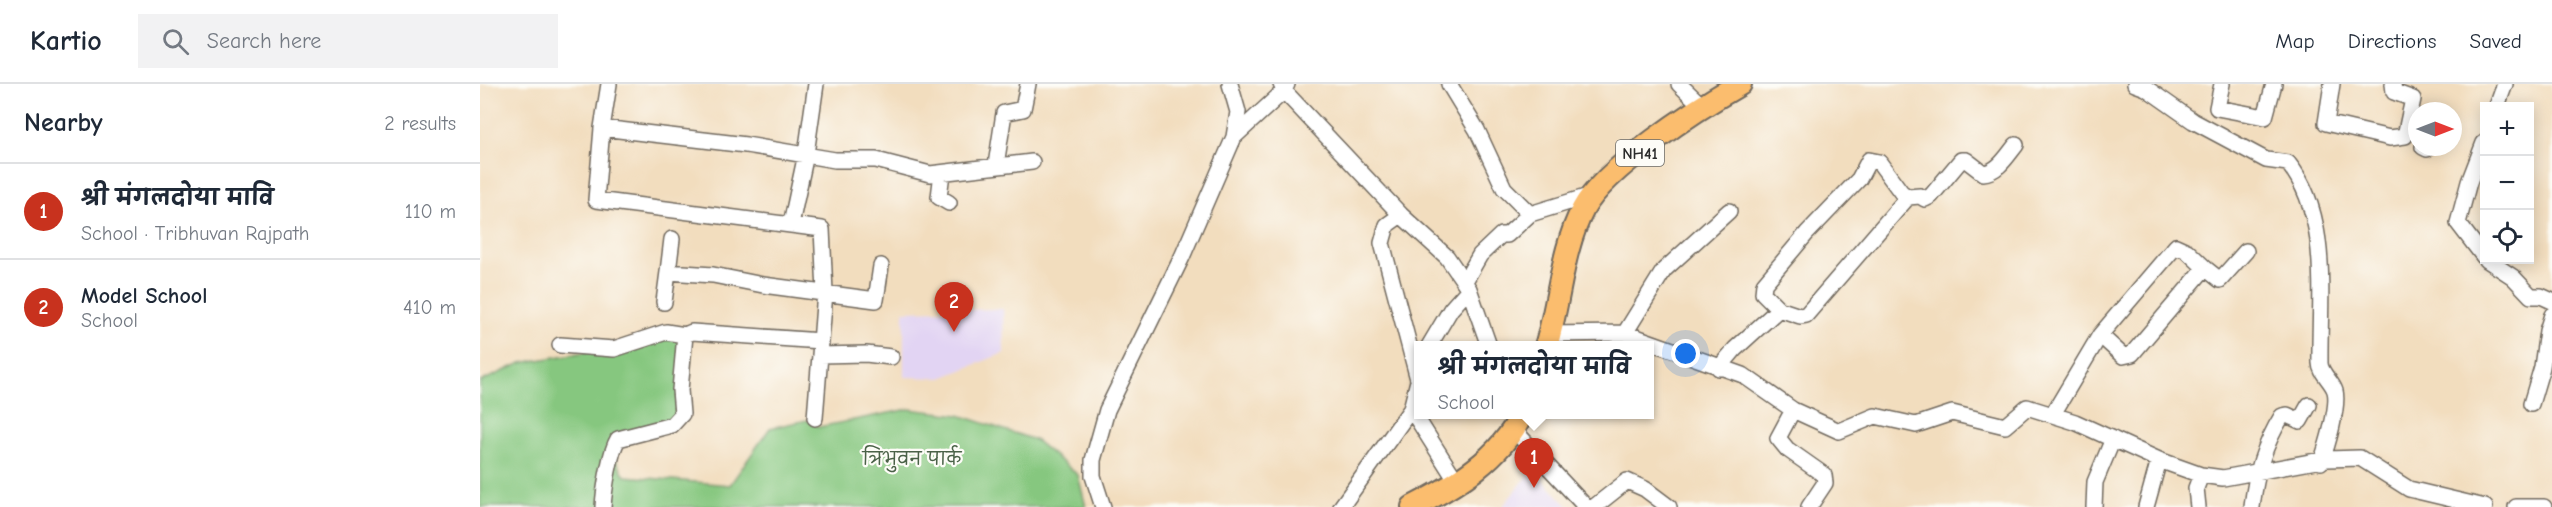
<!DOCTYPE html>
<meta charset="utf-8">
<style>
:root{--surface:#fff;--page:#f2f2f3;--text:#1f2937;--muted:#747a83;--line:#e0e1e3;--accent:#c8321e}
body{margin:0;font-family:"Comic Neue","Playpen Sans Deva",sans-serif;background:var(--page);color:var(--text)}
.controls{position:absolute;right:18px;top:18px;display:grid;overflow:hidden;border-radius:0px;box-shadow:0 3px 15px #0003}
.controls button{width:54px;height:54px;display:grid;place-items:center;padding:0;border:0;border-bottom:2px solid var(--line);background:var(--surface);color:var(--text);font:30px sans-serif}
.compass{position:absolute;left:1928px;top:18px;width:54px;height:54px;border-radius:50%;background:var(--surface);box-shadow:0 3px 15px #0003;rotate:90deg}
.you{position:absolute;left:1206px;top:270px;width:21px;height:21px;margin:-15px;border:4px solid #fff;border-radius:50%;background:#1a73e8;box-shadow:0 0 0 9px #1a73e833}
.badge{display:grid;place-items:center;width:39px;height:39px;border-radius:50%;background:var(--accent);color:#fff;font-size:20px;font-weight:700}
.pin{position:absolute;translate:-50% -50px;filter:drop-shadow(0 2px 3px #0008)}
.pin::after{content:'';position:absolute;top:32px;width:21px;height:18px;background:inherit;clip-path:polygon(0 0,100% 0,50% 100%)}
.popup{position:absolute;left:934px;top:257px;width:240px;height:78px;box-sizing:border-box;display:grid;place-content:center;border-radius:0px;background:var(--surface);filter:drop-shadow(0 2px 4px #0005);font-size:20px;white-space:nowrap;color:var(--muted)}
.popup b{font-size:22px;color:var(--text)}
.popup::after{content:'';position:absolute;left:50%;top:100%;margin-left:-12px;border:12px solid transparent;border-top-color:var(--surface)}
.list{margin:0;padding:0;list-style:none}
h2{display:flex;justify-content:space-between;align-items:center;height:78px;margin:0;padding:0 24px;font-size:26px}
h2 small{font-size:20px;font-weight:400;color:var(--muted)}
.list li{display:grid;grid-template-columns:39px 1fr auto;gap:18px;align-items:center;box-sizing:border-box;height:96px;padding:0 24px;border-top:2px solid var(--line)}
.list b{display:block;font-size:22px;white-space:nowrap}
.list p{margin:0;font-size:20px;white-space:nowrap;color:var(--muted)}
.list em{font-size:20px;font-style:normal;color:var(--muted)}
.icon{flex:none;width:33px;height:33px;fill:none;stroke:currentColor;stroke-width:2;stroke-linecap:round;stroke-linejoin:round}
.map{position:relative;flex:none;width:2072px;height:423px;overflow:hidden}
header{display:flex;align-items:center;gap:36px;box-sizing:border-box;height:84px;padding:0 30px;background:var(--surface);border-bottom:2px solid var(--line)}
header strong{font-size:28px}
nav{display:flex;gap:33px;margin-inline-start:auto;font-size:21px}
.search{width:420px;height:54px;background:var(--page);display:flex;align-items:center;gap:15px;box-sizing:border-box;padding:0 21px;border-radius:0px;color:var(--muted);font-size:22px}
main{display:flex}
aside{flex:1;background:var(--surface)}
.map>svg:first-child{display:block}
</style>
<header>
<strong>Kartio</strong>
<div class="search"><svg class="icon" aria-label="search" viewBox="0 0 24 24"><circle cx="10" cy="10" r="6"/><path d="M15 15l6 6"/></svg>Search here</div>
<nav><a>Map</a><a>Directions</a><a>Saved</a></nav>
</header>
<main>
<aside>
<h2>Nearby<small>2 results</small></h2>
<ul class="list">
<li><span class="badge">1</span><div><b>श्री मंगलदोया मावि</b><p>School · Tribhuvan Rajpath</p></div><em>110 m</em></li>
<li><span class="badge">2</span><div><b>Model School</b><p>School</p></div><em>410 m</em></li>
</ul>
</aside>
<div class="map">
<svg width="2072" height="423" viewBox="0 0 2072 423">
<rect width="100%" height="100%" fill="#fdfcf7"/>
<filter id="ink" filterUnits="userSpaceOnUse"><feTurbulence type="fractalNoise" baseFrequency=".0167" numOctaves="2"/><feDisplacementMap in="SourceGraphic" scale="12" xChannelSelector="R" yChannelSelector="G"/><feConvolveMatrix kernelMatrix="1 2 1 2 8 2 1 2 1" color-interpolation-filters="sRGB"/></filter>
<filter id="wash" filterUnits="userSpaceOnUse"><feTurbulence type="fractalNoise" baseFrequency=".008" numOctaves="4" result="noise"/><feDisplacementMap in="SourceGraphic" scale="24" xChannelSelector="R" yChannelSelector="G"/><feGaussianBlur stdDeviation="1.35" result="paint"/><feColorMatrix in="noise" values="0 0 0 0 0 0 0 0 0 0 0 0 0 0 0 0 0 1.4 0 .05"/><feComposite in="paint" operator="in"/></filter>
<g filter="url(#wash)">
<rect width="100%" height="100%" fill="#f2ddbe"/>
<path fill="#e2d4f3" d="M523,225L524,269L461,294L424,293V227Z
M1053,386L1089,423H1022Z"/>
<path fill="#86c77f" stroke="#587955" stroke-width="1.5" d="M205,251L202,330L131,367L145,392L250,401L290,344L327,336L339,343L429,325L479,331L555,356L598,391L606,423H0V298L41,279Z"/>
</g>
<g filter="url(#ink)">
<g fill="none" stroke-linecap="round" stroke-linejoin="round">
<defs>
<path id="minor" d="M129,0L122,44L116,116L342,145L345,208L335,334
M801,0L804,7L921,131L967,173L989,205L1009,262
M969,0L997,46L1024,104L1050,130
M1199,0L1222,22
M1655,0L1666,4L1713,37L1786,76L1808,79C1851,132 1839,214 1840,279C1840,289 1852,297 1855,307C1859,322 1847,363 1841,378
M1742,0L1737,24L1785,33L1794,0
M1852,0L1846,39L1910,54L1925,52L1933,15L1914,8L1913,0
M2017,22L2025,0
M122,44L266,61L355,76H396L450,90L552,78
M754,53L804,7L807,0
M2004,59L1989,98L1978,139L2004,173
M1943,63L1947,65
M516,81L524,29L543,25L548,0
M462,89L459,113L469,119
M921,131L907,141L902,159L938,295
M311,140L326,70L336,0
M192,155L188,188L233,191L283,201L396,216L401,182
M2007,176L2033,193L2051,212H2061L2072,217
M1725,184L1740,196L1766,167
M985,197L1000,171L1021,151H1027L1050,130L1112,111
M184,218L188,188
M1299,225L1283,209L1284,200L1327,149L1379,95L1389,76L1399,78L1421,108L1428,113
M1145,249L1184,186L1249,127
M1070,250L1145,249L1263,291L1313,326L1359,347L1395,332L1436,341L1472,329L1525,342L1547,323L1595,338L1679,376L1721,391L1743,394L1847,375L1880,374L1929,405L2005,423
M80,261L134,265L186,248L205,251
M949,262L971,225L989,205
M340,271L386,270L411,273
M1239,284L1255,265L1299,225L1320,232L1326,231L1428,113L1440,112L1445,115L1451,112L1481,76H1486L1503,89C1518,88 1527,72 1536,61
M2051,320L2062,283L2067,247L2072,231
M931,325L977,398
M1313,326L1298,354L1307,365L1344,391L1345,399L1329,423
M1573,330L1620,251L1696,162L1707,167L1725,184L1652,270L1643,272L1620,251
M1035,336L1034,346L1106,423
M123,423C124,406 130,368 138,355L192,341L202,330L200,306L205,251L212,248L341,257
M623,423L613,392V376L627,326L702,173L754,53L758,28L750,0
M861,423L931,325L938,297
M1114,423L1147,397L1165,405L1189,423
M1614,423L1615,398L1633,355
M1666,423L1679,376
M1718,423L1716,404L1721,391
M1772,423C1776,389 1784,361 1802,332L1807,331L1820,337L1829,321
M2036,423H2064"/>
<path id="highway" d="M1066,262C1080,217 1081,167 1103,125C1125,84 1218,24 1260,0
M933,423C976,401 1020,375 1042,330"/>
</defs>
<use href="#minor" stroke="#71695e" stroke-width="18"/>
<use href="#highway" stroke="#71695e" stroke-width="26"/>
<use href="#minor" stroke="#fff" stroke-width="15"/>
<use href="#highway" stroke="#fbbd6e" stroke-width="22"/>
</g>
</g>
<g text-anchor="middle" stroke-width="4.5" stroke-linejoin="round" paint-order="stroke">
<rect fill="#fdfcf7" stroke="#6a6a68" stroke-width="1.5" x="1136" y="56" width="48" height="26" rx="4.5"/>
<g font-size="16" font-weight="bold" fill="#2b2b2b">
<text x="1160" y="75">NH41</text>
</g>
<g font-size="18" fill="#4b6248" stroke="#fdfcf7">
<text x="432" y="381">त्रिभुवन पार्क</text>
</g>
</g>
</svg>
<div class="controls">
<button>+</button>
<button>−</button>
<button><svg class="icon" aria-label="locate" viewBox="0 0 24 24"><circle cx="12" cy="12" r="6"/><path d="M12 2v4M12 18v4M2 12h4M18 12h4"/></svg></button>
</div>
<svg class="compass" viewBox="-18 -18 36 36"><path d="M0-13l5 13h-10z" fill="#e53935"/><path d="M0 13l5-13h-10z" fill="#747a83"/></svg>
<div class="you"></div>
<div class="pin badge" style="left:1054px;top:404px">1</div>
<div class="popup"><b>श्री मंगलदोया मावि</b>School</div>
<div class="pin badge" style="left:474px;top:248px">2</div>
</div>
</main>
